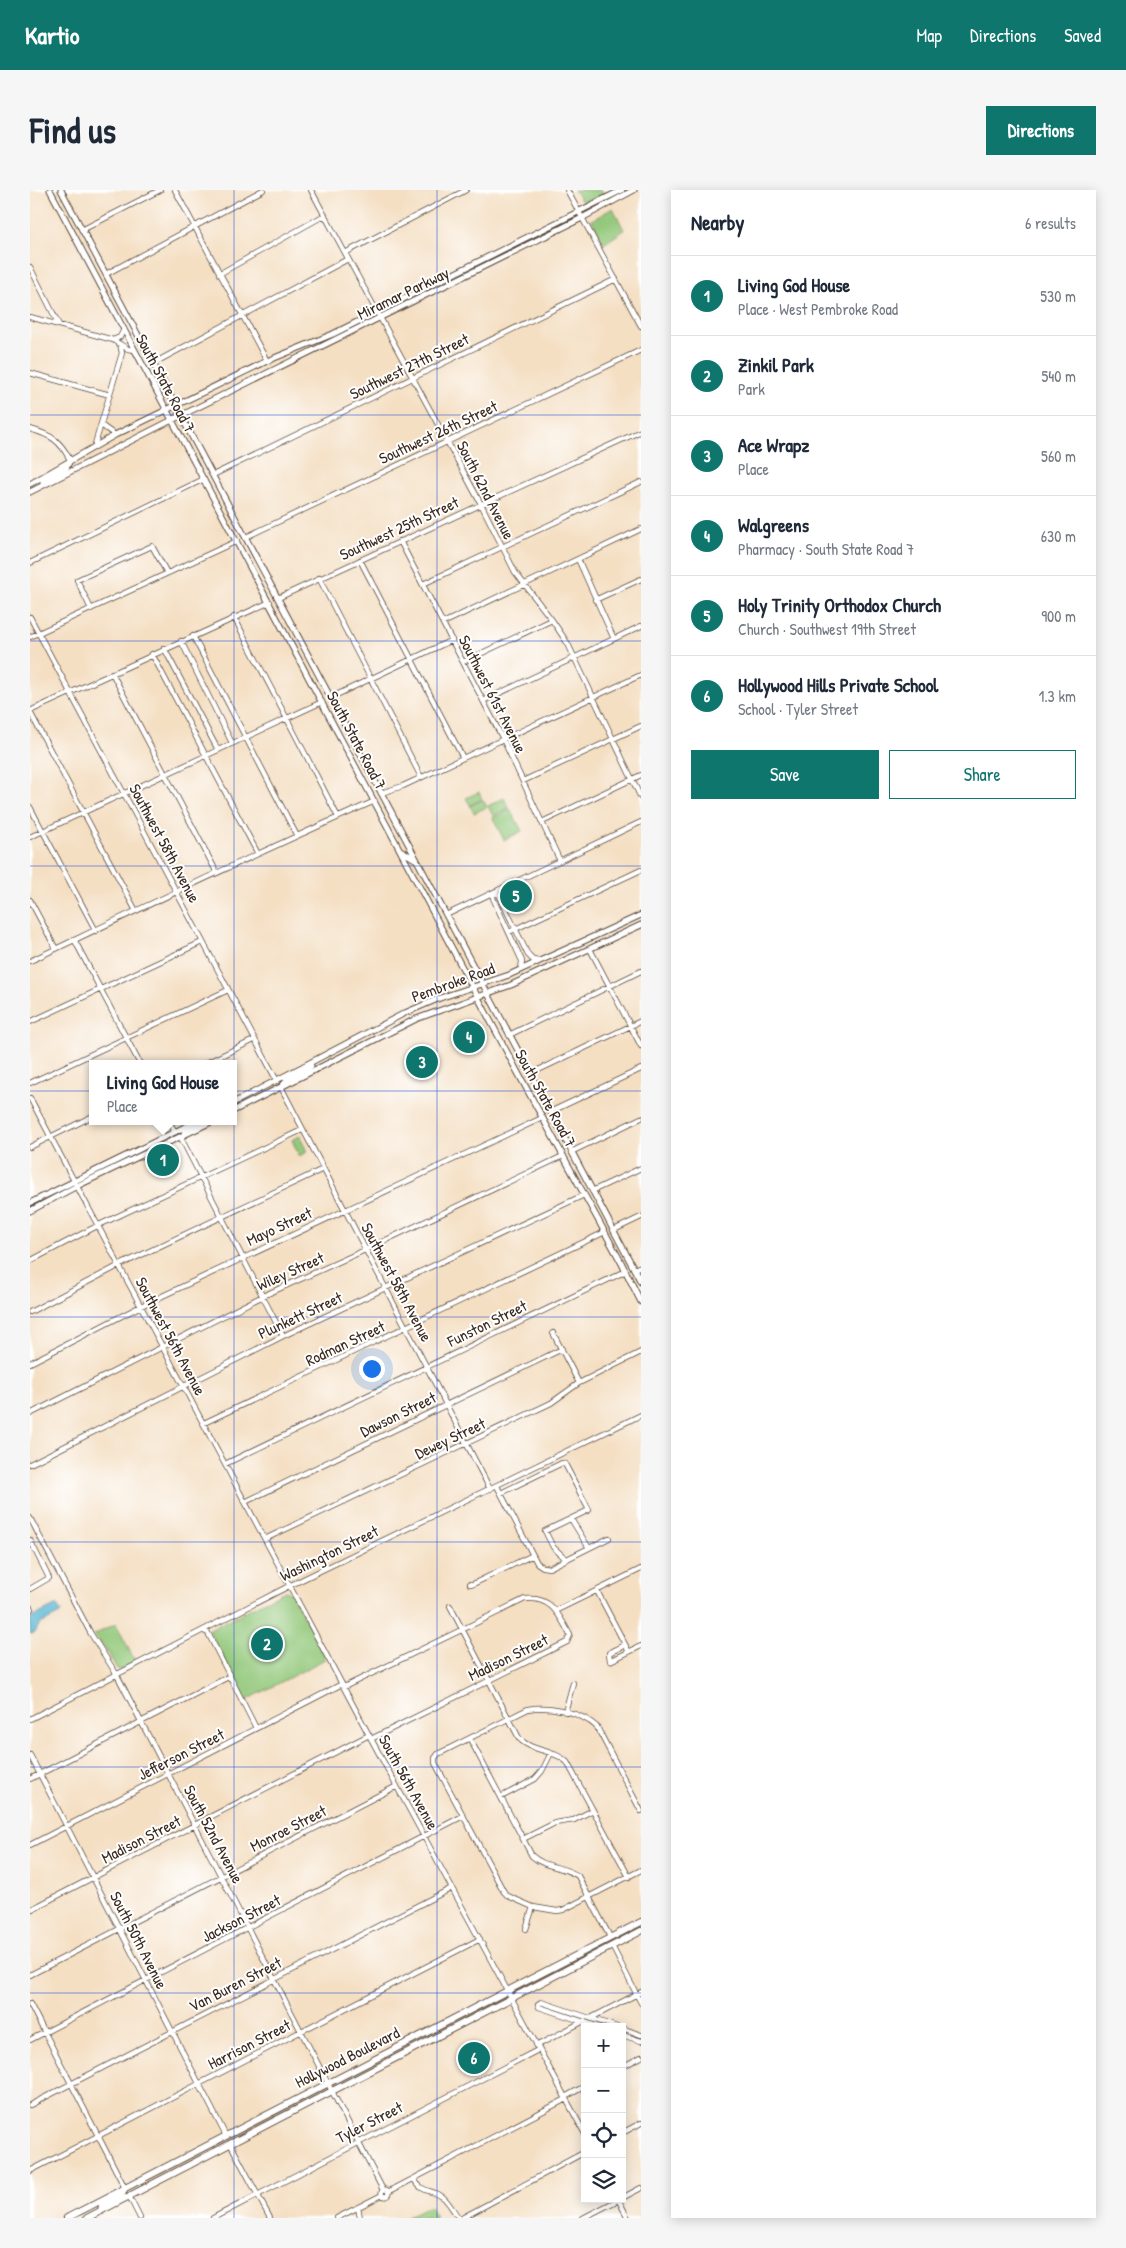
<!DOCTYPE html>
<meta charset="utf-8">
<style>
:root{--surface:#fff;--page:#f6f6f7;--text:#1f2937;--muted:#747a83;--line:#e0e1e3;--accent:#0f766e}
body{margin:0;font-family:"Patrick Hand",sans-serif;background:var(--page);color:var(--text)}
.controls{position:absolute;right:15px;bottom:15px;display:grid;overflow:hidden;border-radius:0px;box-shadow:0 2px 12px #0003}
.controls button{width:45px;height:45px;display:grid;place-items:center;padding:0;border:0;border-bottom:1px solid var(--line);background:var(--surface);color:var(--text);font:25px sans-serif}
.you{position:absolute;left:341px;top:1178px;width:18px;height:18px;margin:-12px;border:4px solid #fff;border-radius:50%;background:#1a73e8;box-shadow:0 0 0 8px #1a73e833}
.badge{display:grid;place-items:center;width:32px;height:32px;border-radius:50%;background:var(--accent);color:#fff;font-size:16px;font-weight:700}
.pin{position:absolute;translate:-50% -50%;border:2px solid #fff;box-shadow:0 1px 5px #0006}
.popup{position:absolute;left:59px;top:870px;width:148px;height:65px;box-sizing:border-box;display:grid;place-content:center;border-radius:0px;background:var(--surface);filter:drop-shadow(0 1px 4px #0005);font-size:16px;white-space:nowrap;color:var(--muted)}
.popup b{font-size:19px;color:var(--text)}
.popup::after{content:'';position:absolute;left:50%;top:100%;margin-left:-10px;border:10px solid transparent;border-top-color:var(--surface)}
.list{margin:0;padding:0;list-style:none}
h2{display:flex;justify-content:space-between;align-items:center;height:65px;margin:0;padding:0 20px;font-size:21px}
h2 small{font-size:16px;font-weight:400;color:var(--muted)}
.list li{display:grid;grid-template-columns:32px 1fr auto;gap:15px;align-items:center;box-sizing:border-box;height:80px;padding:0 20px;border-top:1px solid var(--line)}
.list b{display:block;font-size:19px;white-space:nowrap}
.list p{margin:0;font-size:16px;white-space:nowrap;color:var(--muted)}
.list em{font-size:16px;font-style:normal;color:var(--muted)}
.actions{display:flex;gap:10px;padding:15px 20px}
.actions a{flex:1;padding:11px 0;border:1px solid var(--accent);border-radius:0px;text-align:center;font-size:18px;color:var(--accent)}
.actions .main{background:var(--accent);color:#fff}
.icon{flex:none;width:28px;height:28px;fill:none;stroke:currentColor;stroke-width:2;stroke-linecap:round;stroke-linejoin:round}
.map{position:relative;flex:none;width:611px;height:2028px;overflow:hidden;border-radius:0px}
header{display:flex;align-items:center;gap:30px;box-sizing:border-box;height:70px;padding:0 25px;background:var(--accent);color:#fff}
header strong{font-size:24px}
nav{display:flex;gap:28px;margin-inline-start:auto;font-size:18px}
.intro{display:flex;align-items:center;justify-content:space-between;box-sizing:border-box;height:120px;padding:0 30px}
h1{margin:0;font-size:35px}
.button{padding:12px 22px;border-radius:0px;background:var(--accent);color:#fff;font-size:18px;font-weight:700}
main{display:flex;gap:30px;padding:0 30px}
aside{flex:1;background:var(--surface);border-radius:0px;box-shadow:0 2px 12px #0003}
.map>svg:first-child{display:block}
</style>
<header>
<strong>Kartio</strong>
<nav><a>Map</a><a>Directions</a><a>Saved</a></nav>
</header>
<div class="intro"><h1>Find us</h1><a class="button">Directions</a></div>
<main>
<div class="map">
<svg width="611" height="2028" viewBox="0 0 611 2028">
<rect width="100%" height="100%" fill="#fff"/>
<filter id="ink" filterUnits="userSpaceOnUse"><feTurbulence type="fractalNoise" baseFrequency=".02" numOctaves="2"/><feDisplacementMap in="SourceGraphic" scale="10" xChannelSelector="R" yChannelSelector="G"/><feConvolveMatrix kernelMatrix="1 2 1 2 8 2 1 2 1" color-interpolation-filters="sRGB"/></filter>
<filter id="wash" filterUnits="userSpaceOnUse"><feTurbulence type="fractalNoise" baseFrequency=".0096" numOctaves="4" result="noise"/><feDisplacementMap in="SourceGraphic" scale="20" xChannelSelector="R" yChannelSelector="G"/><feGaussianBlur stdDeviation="1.12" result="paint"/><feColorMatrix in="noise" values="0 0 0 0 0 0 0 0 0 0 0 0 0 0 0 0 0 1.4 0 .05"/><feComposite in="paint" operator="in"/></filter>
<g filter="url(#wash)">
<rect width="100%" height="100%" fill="#f4dfc3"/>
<path fill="#93c87a" stroke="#67794c" d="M544,0H572L574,4L553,13Z
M583,18L594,40L574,54L562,30Z
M449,602L452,609L440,615L436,608Z
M474,608L479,618L463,626L458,616Z
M453,610L457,617L444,623L440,616Z
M480,619L492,641L474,650L463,628Z
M270,946L277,962L269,966L262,950Z
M255,1401L261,1403L295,1466V1469L217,1510L215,1509L180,1443V1439Z
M86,1434L106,1473L92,1480L87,1479L78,1463L64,1445Z
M400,2016L406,2028H376Z"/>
<path fill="#52b3d1" stroke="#466e78" d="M25,1416H27L31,1422L30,1424L9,1435L5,1443L0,1444V1428Z"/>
</g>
<g filter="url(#ink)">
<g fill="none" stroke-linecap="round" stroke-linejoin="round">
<defs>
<path id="minor" d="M145,0L237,171
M281,0L451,314L485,382L522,430L538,454L611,608
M537,0L611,136
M52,40L130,0
M315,63L436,0
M0,77L29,135
M76,84L233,0
M189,84L295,25
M0,127L83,150L98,159L104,160
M83,150L90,147L94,139
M124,173L318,69
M0,183L80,205
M71,235L85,245
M0,239C21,245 30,250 40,270
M65,254L92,163L90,154
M183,285L586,89
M216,347L611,160
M370,351L473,549L530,671
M548,369L584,449
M330,370L433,568
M0,373L174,289
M289,388L391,587
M393,394L611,292
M248,408L611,241
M565,410L611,389
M61,419L47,390L122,356L137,383
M0,427L247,891
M204,427L308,627
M413,433L611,339
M163,446L267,646
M0,447L207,351
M151,451L202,553
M134,458L188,560
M122,464L228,664
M433,472L522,430
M82,483L187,683
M300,508L422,450
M453,511L611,436
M0,521L240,412
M0,522L106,721
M493,591L611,536
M351,603L373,596L611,485
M0,617L66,741
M512,632L611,585
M0,647L292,512
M464,702L469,705L498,765L503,770L509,771
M464,702L463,708L492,771L491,779
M0,710L26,759
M416,725L611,632
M479,742L611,680
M45,751L110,874
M560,759L611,856
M0,771C114,717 229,662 345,611
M0,832L172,752
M479,845L611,781
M174,874L224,850
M500,884L611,831
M0,893L198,800
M251,897L460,1299
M0,908L339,1545L555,1944
M520,922L611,879
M139,931L145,942
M151,948L253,1146
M0,957L63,926
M541,962L611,928
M562,1001L611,978
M584,1040L611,1027
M0,1071L69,1035L272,940
M604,1079L611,1076
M0,1122L90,1075L293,979
M523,1143L549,1193
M0,1173L111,1116L512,928
M0,1224L233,1106L335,1060L533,966
M174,1233L575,1042
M0,1274L253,1146L554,1005
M195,1274L596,1081
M467,1296L507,1373L513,1377L519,1378L579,1348
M471,1303L532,1273L535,1274L559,1320L515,1341L523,1357L536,1369
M215,1312L532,1159
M0,1328L61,1444L87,1485L353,2000
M541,1329L559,1358
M235,1349L521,1213L549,1193L611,1162
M0,1350L19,1388L0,1399
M440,1394H443L503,1365
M567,1401L599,1462
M420,1416L489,1548C501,1562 524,1559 537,1572L599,1687
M0,1417L1,1419
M527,1420L611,1379
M174,1441L178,1443L226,1538
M595,1455L579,1463L580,1471L611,1456
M314,1497L495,1409C521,1406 529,1424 540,1445L537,1452L341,1549
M535,1522L543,1493
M0,1529L259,1396L611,1225
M440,1549L502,1666C515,1678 534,1676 548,1686L580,1747
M0,1565L196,1946
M0,1589L200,1486
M471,1607L505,1589L512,1581L521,1563
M611,1621L567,1537C551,1522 519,1515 498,1519L408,1564L405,1568V1573L474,1702L478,1706L503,1717L527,1721L533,1720L611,1680
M493,1649L525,1633L544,1630L563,1620
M0,1655L312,1494
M0,1720L339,1545
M496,1739L503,1717
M582,1756L611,1813
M0,1785L367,1596
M0,1814L95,1998
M561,1828L611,1802
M569,1837L509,1817L508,1814L511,1812L587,1837
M592,1838L611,1845
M592,1845L611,1851
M0,1850L433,1626
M506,1856L554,1831
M592,1877L611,1867
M535,1907L555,1896
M0,1915L422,1698
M592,1943L611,1933
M200,1953L240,2028
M0,1981L450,1749
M384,1989C392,2004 403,1999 414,2008C420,2014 424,2022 429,2028
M351.5 2003a3.5 3.5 0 1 1 7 0a3.5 3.5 0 1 1-7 0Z
M358,2002L536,1909
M99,2006L110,2028
M592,2008L611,1998
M588,2009L598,2028
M328,2017L330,2028
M183,2028L508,1860
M307,2028L352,2005
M432,2028L555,1962
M553,2028L590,2009"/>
<path id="major" d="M20,0L487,881L591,1072L611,1112
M31,0L611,1092
M13,292L36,279L40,270
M0,294L85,245L237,171L303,144L592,0
M0,302L142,230L552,28L604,0
M370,660L385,669
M253,895L257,890L281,876
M203,913L375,823L410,808L479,785L611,725
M203,921L386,829L481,795L611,735
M151,948L156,941L175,931
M0,1013L167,931
M0,1021L47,996L183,931"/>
<path id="highway" d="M71,2021L72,2015L91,2005L95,1998
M37,2028L611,1732
M57,2028L611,1741"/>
</defs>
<use href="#minor" stroke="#574537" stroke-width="6"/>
<use href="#major" stroke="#574537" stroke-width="7"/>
<use href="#highway" stroke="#574537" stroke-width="8"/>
<use href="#minor" stroke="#fff" stroke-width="4.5"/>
<use href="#major" stroke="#fff" stroke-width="5"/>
<use href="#highway" stroke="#fff" stroke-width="6"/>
</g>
</g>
<path fill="none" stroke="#1d4ed8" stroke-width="1" stroke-opacity="0.55" d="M204,0V2028M407,0V2028M0,225H611M0,451H611M0,676H611M0,901H611M0,1127H611M0,1352H611M0,1577H611M0,1803H611"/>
<g text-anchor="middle" stroke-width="4" stroke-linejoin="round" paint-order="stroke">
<g font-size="16" fill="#3b2a1e" stroke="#fff">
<text transform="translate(373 103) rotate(-26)" y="6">Miramar Parkway</text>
<text transform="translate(379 176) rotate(-26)" y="6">Southwest 27th Street</text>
<text transform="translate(136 193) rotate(62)" y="6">South State Road 7</text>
<text transform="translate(408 242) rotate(-25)" y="6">Southwest 26th Street</text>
<text transform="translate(456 300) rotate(63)" y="6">South 62nd Avenue</text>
<text transform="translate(369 338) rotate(-25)" y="6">Southwest 25th Street</text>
<text transform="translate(463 504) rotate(63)" y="6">Southwest 61st Avenue</text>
<text transform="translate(327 550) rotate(62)" y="6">South State Road 7</text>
<text transform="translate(135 653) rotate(62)" y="6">Southwest 58th Avenue</text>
<text transform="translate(423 792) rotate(-20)" y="6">Pembroke Road</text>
<text transform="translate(516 908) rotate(61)" y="6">South State Road 7</text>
<text transform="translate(249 1036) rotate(-25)" y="6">Mayo Street</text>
<text transform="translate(260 1081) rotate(-24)" y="6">Wiley Street</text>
<text transform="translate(367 1092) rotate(62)" y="6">Southwest 58th Avenue</text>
<text transform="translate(270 1125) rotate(-25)" y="6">Plunkett Street</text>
<text transform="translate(457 1133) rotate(-26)" y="6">Funston Street</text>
<text transform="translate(141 1146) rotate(62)" y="6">Southwest 56th Avenue</text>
<text transform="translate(315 1153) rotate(-25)" y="6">Rodman Street</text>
<text transform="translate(368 1224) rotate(-26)" y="6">Dawson Street</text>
<text transform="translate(420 1248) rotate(-25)" y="6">Dewey Street</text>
<text transform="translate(299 1363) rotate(-26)" y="6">Washington Street</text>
<text transform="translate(478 1467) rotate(-26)" y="6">Madison Street</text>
<text transform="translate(151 1564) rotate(-27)" y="6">Jefferson Street</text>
<text transform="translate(379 1592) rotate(61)" y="6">South 56th Avenue</text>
<text transform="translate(258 1638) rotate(-27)" y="6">Monroe Street</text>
<text transform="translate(184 1644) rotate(62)" y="6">South 52nd Avenue</text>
<text transform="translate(111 1649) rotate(-27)" y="6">Madison Street</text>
<text transform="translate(211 1728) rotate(-27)" y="6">Jackson Street</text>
<text transform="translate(109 1750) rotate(63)" y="6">South 50th Avenue</text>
<text transform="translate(205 1794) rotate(-27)" y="6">Van Buren Street</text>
<text transform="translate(219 1854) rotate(-27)" y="6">Harrison Street</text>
<text transform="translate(317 1867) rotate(-27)" y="6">Hollywood Boulevard</text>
<text transform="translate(339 1932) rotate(-27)" y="6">Tyler Street</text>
</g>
</g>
</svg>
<div class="controls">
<button>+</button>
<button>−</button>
<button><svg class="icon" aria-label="locate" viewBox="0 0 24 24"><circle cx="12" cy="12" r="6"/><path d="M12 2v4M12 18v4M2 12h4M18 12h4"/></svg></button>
<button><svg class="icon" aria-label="layers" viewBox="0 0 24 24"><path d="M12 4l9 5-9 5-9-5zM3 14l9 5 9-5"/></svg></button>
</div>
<div class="you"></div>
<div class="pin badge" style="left:133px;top:970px">1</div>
<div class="popup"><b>Living God House</b>Place</div>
<div class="pin badge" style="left:237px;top:1454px">2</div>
<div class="pin badge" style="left:392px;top:872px">3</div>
<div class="pin badge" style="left:439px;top:847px">4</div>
<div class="pin badge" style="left:486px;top:706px">5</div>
<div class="pin badge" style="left:444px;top:1868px">6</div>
</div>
<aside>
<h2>Nearby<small>6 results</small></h2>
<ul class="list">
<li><span class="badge">1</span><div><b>Living God House</b><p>Place · West Pembroke Road</p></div><em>530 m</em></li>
<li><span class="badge">2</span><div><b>Zinkil Park</b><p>Park</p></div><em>540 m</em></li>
<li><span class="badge">3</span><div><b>Ace Wrapz</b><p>Place</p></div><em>560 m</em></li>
<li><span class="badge">4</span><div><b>Walgreens</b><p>Pharmacy · South State Road 7</p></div><em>630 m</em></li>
<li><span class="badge">5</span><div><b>Holy Trinity Orthodox Church</b><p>Church · Southwest 19th Street</p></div><em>900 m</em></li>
<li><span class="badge">6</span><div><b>Hollywood Hills Private School</b><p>School · Tyler Street</p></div><em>1.3 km</em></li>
</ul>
<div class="actions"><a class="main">Save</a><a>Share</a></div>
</aside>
</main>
